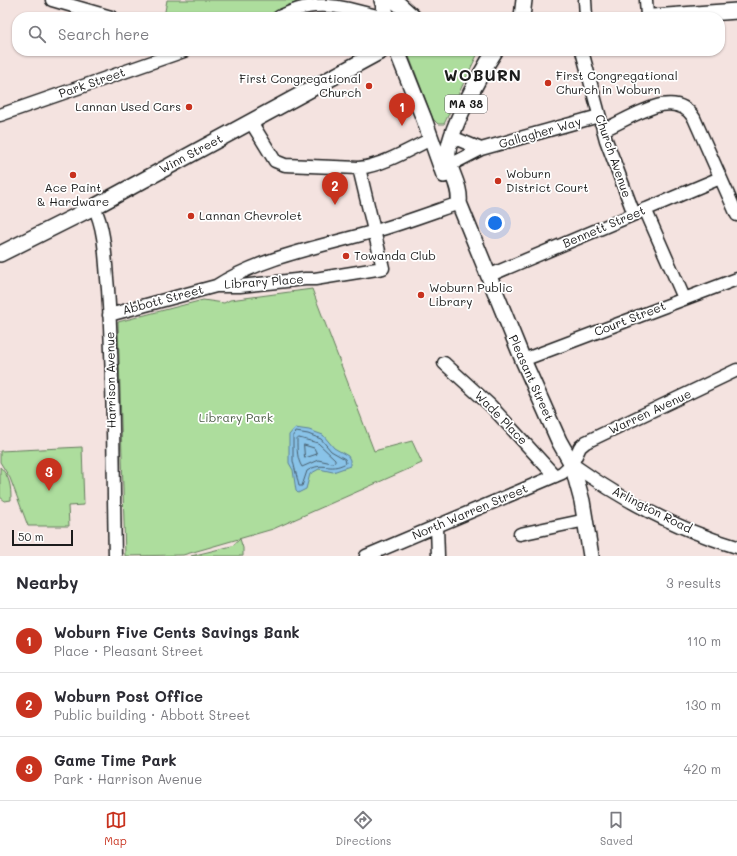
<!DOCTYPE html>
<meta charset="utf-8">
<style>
:root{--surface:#fff;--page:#f7f7f7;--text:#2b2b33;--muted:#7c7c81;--line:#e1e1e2;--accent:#c8321e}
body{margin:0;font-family:Mali,sans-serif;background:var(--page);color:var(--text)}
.scale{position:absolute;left:12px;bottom:10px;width:61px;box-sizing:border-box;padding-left:4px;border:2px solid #1c1c1c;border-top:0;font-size:11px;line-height:14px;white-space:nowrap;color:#1c1c1c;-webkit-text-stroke:3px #fff;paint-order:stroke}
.you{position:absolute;left:495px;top:223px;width:14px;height:14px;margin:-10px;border:3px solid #fff;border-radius:50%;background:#1a73e8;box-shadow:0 0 0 6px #1a73e833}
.badge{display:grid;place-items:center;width:26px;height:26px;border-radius:50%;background:var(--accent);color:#fff;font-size:13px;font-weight:700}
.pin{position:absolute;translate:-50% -33px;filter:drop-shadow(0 1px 2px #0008)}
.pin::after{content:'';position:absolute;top:21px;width:14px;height:12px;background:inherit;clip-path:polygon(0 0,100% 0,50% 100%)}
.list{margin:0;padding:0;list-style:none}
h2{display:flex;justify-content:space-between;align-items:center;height:52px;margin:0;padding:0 16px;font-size:17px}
h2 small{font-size:13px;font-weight:400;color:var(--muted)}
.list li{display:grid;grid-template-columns:26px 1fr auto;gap:12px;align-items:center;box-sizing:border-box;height:64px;padding:0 16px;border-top:1px solid var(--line)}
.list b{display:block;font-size:15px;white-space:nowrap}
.list p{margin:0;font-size:13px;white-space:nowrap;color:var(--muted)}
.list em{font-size:13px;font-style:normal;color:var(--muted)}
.icon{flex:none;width:22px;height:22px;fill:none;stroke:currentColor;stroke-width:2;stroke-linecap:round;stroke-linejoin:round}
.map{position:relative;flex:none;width:737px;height:556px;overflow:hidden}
.search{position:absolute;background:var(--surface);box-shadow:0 1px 3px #0004;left:12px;right:12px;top:12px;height:44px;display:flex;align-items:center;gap:10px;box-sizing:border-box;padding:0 14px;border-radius:16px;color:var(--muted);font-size:15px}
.sheet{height:244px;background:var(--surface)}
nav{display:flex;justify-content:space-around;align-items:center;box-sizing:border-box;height:56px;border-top:1px solid var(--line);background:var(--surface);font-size:11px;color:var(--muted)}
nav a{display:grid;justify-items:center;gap:2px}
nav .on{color:var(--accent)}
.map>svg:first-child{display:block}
</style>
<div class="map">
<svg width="737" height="556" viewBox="0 0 737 556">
<rect width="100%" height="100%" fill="#f4e3e0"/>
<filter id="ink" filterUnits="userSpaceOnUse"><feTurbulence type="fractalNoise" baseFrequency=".025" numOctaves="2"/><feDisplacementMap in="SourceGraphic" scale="8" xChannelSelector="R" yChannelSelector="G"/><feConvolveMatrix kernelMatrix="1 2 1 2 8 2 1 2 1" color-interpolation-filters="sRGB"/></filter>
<g filter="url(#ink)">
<path fill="#addd9d" stroke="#647c5c" d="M167,0H294L297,2L264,17H164Z
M407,51H479L444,124H438L433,119Z
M312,289L374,451L412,441L422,463L273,529L183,555L125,556L118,322L203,300L224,303L230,300Z
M82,447L84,505L68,506L69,526H28L10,478L0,462V451Z
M0,467C10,477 11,486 11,500L5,501L0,497Z
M240,539L243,548V556H191L232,546Z"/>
<path fill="#89c3e8" stroke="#5d8096" d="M295,428L309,430L323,435L334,448L348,456L350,460V466L333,472L319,469L310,474L306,489L298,493L296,491L293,470L289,463V435Z"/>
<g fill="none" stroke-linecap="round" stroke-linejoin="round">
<path stroke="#485f6e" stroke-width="1" d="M296,432L308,434L321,439L331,451L345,459L346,463C328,473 324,460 307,471L302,486H299L293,461V436Z
M299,438L318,443L335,459V462L332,463L318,460L302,467C297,459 297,450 297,440Z
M304,445L314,448L317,454L305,458Z"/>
<defs>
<path id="minor" d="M52,0L111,17
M585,0L586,17
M646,0L647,17
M279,17C288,13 298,8 308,7C332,2 358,12 381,17
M582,51L606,140L634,214
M0,115L184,51
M251,122L275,161L285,165L359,168C384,165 408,150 431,139
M603,130C629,120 674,85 694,118L737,215
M452,137L481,149L599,116
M450,165L481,149
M359,168C367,201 375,235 383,268L315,279H305L240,286H216C262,257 319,247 372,232C401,224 430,213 459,203
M94,207C106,231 105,262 108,289C114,378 113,467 115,556
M645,209L684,298
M488,276L720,178
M109,315L216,286
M523,360L737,279
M444,363L491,406L555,476
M572,464C621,499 679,530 737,547
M437,527L438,556
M520,534L586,520
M366,556L562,473L572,464L580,447L586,442L737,370"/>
<path id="major" d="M382,0L387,17
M394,0L413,17
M522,17L524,0
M653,17L737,11
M397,51L424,119L444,175
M495,51C482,71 445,136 448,158C450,173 461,186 459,203L523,360L559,441L572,464L582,501L591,556
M0,254L94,207L381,51"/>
</defs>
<use href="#minor" stroke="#1c1c1c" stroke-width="15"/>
<use href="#major" stroke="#1c1c1c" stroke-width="18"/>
<use href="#minor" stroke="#fff" stroke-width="12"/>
<use href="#major" stroke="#fff" stroke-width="15"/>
</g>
</g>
<g fill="#c8321e" stroke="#fff" stroke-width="1.5">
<circle cx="548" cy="83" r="4"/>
<circle cx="369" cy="86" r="4"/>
<circle cx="189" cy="107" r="4"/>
<circle cx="73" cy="175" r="4"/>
<circle cx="498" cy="181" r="4"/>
<circle cx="191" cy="216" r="4"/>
<circle cx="346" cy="256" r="4"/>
<circle cx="421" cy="295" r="4"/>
</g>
<g text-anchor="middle" stroke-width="3.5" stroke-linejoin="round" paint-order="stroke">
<rect fill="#fff" stroke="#606060" stroke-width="1" x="445" y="95" width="42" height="18" rx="3"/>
<g font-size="11" font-weight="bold" fill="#1c1c1c">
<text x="466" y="108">MA 38</text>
</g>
<g font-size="12" fill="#1c1c1c" stroke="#fff" text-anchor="start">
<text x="556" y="80">First Congregational<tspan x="556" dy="14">Church in Woburn</tspan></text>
<text x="361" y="83" text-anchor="end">First Congregational<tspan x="361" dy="14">Church</tspan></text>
<text x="181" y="111" text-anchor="end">Lannan Used Cars</text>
<text x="506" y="178">Woburn<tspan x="506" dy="14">District Court</tspan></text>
<text x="73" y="192" text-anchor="middle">Ace Paint<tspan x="73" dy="14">&amp; Hardware</tspan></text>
<text x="199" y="220">Lannan Chevrolet</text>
<text x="354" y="260">Towanda Club</text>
<text x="429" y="292">Woburn Public<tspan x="429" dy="14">Library</tspan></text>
</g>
<g font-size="12" fill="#1c1c1c" stroke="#fff">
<text transform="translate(92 83) rotate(-19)" y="4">Park Street</text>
<text transform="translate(540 133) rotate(-16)" y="4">Gallagher Way</text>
<text transform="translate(191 154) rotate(-28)" y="4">Winn Street</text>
<text transform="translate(613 156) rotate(71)" y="4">Church Avenue</text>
<text transform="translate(604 227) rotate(-23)" y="4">Bennett Street</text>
<text transform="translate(264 282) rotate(-4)" y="4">Library Place</text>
<text transform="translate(163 300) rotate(-15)" y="4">Abbott Street</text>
<text transform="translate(630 319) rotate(-21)" y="4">Court Street</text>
<text transform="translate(531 378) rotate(66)" y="4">Pleasant Street</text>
<text transform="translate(111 380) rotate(-91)" y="4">Harrison Avenue</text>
<text transform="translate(650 412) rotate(-25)" y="4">Warren Avenue</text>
<text transform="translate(501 418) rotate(46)" y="4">Wade Place</text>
<text transform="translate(652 510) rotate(27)" y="4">Arlington Road</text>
<text transform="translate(470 512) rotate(-23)" y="4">North Warren Street</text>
</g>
<g font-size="12" fill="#4f6049" stroke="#fff">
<text x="236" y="422">Library Park</text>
</g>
<g font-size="16" font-weight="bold" letter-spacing="1" fill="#1c1c1c" stroke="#fff">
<text x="483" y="81">WOBURN</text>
</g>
</g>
</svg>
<div class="scale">50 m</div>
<div class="you"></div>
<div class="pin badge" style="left:402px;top:126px">1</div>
<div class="pin badge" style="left:335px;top:205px">2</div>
<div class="pin badge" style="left:49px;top:491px">3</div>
<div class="search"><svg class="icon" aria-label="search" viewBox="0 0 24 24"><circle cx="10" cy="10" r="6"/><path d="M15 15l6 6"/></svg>Search here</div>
</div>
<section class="sheet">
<h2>Nearby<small>3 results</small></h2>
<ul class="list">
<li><span class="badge">1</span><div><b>Woburn Five Cents Savings Bank</b><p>Place · Pleasant Street</p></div><em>110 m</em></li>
<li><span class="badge">2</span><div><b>Woburn Post Office</b><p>Public building · Abbott Street</p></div><em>130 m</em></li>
<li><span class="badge">3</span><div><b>Game Time Park</b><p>Park · Harrison Avenue</p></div><em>420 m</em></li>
</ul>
</section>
<nav>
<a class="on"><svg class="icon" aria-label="map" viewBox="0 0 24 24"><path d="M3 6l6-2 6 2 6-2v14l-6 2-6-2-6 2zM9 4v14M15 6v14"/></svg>Map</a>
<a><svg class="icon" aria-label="directions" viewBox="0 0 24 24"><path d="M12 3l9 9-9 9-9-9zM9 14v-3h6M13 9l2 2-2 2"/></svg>Directions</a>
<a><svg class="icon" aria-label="saved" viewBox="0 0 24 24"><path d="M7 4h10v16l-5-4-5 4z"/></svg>Saved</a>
</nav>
